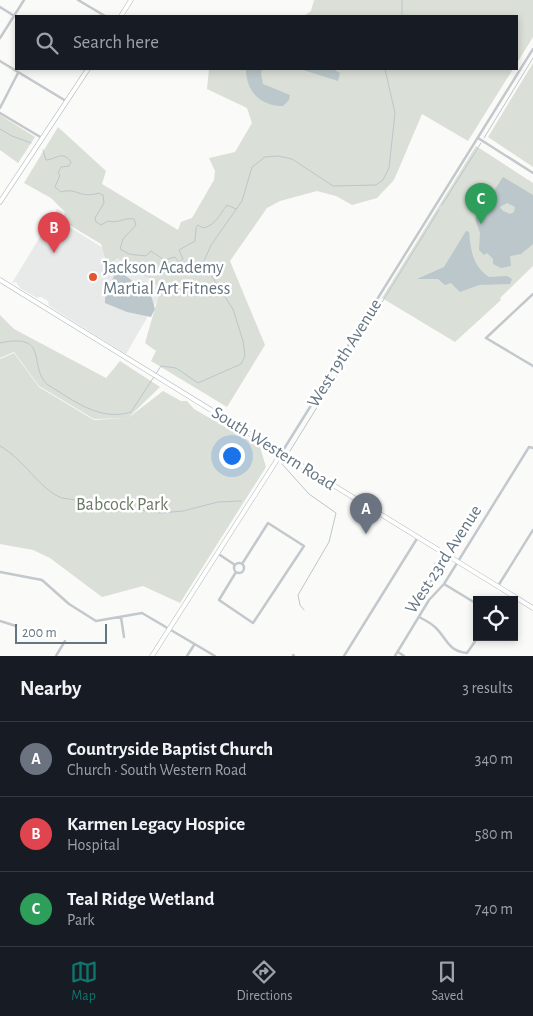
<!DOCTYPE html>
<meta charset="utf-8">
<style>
:root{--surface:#171b24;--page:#20242c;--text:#f1f3f6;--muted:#9ea1a6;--line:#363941;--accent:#0f766e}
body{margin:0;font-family:"Alegreya Sans",sans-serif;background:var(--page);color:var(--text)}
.controls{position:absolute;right:15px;bottom:15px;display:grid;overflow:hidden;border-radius:0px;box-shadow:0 2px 8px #0003}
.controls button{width:45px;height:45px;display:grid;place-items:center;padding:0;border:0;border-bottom:1px solid var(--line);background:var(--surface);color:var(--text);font:25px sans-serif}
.scale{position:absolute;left:15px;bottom:12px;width:92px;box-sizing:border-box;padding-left:5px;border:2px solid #657683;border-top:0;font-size:14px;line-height:18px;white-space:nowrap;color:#657683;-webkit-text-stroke:4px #fff;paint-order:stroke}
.you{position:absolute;left:231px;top:455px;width:18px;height:18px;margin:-12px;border:4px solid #fff;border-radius:50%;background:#1a73e8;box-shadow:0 0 0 8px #1a73e833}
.badge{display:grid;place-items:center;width:32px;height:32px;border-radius:50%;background:var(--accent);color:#fff;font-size:16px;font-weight:700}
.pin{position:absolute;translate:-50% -41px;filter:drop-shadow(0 1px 2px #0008)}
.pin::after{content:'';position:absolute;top:26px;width:18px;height:15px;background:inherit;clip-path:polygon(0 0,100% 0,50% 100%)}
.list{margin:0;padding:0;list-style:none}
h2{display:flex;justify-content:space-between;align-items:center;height:65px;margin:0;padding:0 20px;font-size:21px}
h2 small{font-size:16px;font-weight:400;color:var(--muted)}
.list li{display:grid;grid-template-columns:32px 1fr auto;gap:15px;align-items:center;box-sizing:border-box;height:75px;padding:0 20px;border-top:1px solid var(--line)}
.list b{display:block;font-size:19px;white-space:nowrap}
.list p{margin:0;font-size:16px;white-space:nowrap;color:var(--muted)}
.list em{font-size:16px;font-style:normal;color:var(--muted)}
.icon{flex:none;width:28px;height:28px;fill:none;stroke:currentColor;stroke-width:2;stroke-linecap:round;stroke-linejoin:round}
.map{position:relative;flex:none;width:533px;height:656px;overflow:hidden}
.search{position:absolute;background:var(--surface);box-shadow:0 2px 8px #0003;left:15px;right:15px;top:15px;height:55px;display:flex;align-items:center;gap:12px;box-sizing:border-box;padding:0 18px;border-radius:0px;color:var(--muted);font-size:19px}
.sheet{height:290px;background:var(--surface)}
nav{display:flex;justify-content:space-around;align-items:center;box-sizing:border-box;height:70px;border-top:1px solid var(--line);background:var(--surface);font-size:14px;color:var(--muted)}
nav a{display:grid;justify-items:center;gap:2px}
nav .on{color:var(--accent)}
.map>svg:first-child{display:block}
</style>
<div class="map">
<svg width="533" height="656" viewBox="0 0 533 656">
<rect width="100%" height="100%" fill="#fafaf8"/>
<path fill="#e8e9e9" d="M57,209L64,212L60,221L165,287L126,354L49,306L48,301L41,297L37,298L20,288L16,282L12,283Z"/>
<path fill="#dadfd7" d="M314,0H533V37L517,63V16H304L311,11Z
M533,63V167L488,137Z
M209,69H513L468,141L422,114L394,180L377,198L352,205L336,196L317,191L280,201L267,208L230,261L265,345L227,407L151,361L156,351L145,343L160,291L153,280L134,271L129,265L117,258L111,264L107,263L101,244L61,220L65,212L51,198L24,183L58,127L106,171L102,184L178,230L181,222L192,218L214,180L215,171L209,158L235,152L252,123L247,108L207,89Z
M0,115L35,137L18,163L0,150Z
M476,146L533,183V266L500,298L501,300L455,342L382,298Z
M0,315L14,329L106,378L120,361L160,387L128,418L163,391L181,401H187L194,409L260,447L266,467L180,603L143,586L102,597L50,558L33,550L0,544V359L14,353L39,387L94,420L127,418L94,419L39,386L14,352L0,358Z"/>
<path fill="#bbc7cb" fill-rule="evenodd" d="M246,69H262L261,74L263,84L290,95L289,100L283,106C260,106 246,91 246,69Z
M300,69H333L340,73L338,81Z
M503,177L533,195V244L521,254L510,256L511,266L501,268L493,264V259L487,253L484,255L479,250L480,233L475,219ZM507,203L515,207L514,212L510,214L503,211L500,207Z
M466,231L469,232C471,251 472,265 489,277L507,276L512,279L510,284L479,285L460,292L451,283L445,285L438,279H417L444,267Z
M117,269L140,287L149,288L155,309L151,317L127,312L105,303V296Z
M435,562L445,566L435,583L431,585L425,581Z"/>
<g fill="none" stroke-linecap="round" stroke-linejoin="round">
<path stroke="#bbc7cb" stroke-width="1" d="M402,0V16
M0,129L12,136L31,143
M484,138L533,58
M43,150L46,160C57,159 62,150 71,162L69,166L61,167L58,173L60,175L55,187L61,192C78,187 78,199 99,193L103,195L104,203L95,218L96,222L101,225L108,221C118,224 125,217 134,219L136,225L123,239L120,249L129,254L146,256L151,251L164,260L175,257L179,262L183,259L179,250L195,241L196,228L198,225L203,228C216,225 220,214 227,205L236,209
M442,205L481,143
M0,343C51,332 27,367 48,385C73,400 100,422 131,412L161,366L176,368L198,383L241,364L245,356L243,341L233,309L205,266L204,261L211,245L242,201L252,167L265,157L278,156L292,159L333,186L376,185L383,180L389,168L395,113L385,69
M0,446C24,459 40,490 62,498L160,513L183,511L218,502L241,501
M290,451L439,210
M282,464L309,494L336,513L329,542L298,595L300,605L304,610"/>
<defs>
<path id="secondary" d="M121,16L131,0
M0,202L88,69
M0,280L533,608
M152,656L282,452"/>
</defs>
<use href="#secondary" stroke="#b3babf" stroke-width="5"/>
<path stroke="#c3c8cc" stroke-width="2.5" d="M78,0L105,16
M0,7L16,17
M0,38L24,0
M0,61L66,101
M0,108L18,73
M0,113L42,138
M478,138L533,173
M533,294L486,338L533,366
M282,452L533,49
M217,553L235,565
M234 568a5 5 0 1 1 10 0a5 5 0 1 1-10 0Z
M0,572L42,580L69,604L96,621L142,613L215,656
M236,572L219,600L253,623L304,546L268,523L242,564
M444,584L477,604
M498,586L533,530
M121,617L124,637
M419,617C425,620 432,624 436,628C447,639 448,651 467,653L478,637
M0,621L16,626
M398,652L404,656
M293,655L294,656
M56,656L65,641
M187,656L194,645
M344,656L418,537
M395,656L429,600L444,584L529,447L533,448"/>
<use href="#secondary" stroke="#fff" stroke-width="4"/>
</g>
<circle fill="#e4572e" stroke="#fff" stroke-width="2" cx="93" cy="277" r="5"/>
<g text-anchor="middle" stroke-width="5" stroke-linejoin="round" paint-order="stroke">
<g font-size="18" fill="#657683" stroke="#fff" text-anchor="start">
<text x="103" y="273">Jackson Academy<tspan x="103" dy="21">Martial Art Fitness</tspan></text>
</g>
<g font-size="18" fill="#657683" stroke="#fff">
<text transform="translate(344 353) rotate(-58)" y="6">West 19th Avenue</text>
<text transform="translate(274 448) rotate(32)" y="6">South Western Road</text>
<text transform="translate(443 559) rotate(-57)" y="6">West 23rd Avenue</text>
</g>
<g font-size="18" fill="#687a64" stroke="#fff">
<text x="122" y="510">Babcock Park</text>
</g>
</g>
</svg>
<div class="controls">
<button><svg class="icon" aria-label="locate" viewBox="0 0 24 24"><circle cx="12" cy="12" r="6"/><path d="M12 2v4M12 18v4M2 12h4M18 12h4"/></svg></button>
</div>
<div class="scale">200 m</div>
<div class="you"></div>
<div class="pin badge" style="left:366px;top:534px;background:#6b7280">A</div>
<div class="pin badge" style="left:54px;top:253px;background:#e0444e">B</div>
<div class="pin badge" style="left:481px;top:224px;background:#2e9e5b">C</div>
<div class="search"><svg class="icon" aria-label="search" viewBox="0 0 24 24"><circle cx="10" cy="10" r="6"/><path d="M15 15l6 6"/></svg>Search here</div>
</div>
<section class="sheet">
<h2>Nearby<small>3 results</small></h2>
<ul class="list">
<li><span class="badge" style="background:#6b7280">A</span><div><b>Countryside Baptist Church</b><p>Church · South Western Road</p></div><em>340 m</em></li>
<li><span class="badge" style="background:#e0444e">B</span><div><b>Karmen Legacy Hospice</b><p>Hospital</p></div><em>580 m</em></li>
<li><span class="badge" style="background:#2e9e5b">C</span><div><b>Teal Ridge Wetland</b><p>Park</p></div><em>740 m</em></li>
</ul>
</section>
<nav>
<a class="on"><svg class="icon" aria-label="map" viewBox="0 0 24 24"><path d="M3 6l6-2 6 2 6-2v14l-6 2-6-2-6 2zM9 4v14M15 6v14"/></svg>Map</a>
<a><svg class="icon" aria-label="directions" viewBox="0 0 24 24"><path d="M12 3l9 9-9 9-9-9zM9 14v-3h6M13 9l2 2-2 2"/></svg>Directions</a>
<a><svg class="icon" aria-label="saved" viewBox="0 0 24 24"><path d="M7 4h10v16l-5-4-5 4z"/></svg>Saved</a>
</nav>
